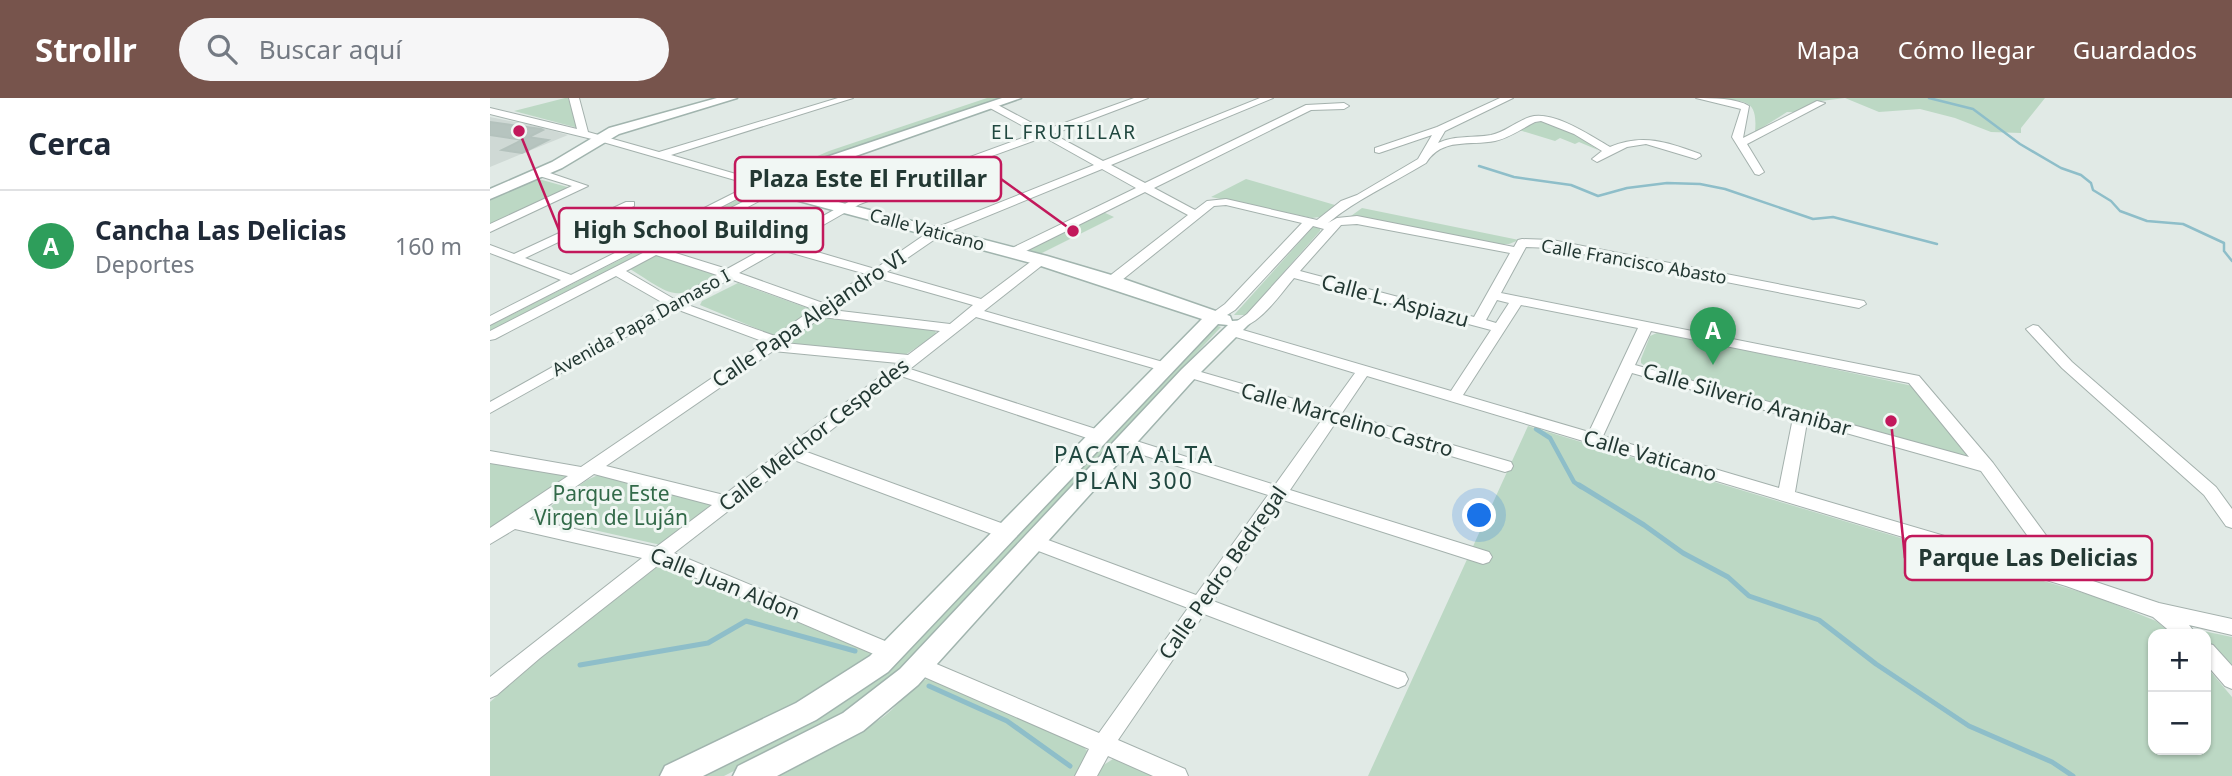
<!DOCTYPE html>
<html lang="es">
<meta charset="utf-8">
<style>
:root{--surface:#fff;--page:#f6f6f7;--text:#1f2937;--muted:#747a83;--line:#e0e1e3;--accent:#77544c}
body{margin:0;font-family:"Noto Sans",sans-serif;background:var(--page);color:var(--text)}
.controls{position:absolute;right:21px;bottom:21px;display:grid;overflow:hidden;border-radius:14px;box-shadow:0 2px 5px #0004}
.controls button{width:63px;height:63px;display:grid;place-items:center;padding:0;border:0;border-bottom:2px solid var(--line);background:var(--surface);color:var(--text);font:35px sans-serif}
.you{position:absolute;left:990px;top:418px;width:24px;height:24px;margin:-18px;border:5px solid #fff;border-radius:50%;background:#1a73e8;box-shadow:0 0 0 10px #1a73e833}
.badge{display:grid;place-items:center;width:46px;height:46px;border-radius:50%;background:var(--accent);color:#fff;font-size:23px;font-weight:700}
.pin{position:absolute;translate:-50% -58px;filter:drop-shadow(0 2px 4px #0008)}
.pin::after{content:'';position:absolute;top:37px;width:24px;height:21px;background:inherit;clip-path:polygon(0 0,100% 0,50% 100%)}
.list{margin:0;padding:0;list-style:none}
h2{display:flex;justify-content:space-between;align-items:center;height:91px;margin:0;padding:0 28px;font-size:30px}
h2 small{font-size:23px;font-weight:400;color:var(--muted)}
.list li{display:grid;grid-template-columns:46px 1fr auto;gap:21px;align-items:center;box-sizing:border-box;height:112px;padding:0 28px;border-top:2px solid var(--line)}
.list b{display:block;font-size:26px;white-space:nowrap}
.list p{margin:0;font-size:23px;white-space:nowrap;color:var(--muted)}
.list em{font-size:23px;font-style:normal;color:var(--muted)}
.icon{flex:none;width:38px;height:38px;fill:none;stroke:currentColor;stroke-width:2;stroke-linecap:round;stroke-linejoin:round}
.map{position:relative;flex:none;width:1742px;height:678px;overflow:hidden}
header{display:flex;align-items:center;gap:42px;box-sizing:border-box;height:98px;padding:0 35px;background:var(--accent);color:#fff}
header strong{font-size:33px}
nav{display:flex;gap:38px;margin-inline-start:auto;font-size:24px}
.search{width:490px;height:63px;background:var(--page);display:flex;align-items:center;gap:18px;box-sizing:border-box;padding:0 24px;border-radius:38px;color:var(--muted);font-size:26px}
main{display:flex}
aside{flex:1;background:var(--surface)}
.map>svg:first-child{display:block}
</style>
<header>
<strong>Strollr</strong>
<div class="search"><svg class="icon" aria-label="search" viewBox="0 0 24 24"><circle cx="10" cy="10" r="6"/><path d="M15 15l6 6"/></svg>Buscar aquí</div>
<nav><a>Mapa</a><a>Cómo llegar</a><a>Guardados</a></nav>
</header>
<main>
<aside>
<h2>Cerca<small></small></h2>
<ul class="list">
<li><span class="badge" style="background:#2e9e5b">A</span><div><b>Cancha Las Delicias</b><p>Deportes</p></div><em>160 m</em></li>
</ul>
</aside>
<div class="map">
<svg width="1742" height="678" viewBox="0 0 1742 678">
<rect width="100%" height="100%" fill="#e1eae6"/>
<path fill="#cfd9d5" d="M0,19L46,28L78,37L0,69Z"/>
<path fill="#bcd8c4" d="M78,0L88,30L24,13L75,0Z
M497,0H510L505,4L284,77L339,53Z
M1227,0H1555L1531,30V35L1501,34L1465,20L1430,11L1389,14L1355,0L1323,4L1307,14H1297L1265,34C1268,1 1256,4 1227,0Z
M1052,22L1084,35L1108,52L1089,44L1085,46L1070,40L1065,43L1029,32Z
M45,80L81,90L0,126V99Z
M756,81L845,107L830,119L822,120L721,99Z
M265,93L269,95L0,234V228Z
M872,110L1029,142L1019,146H1006L861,118Z
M611,113L624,119L550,156L539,152L542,148Z
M823,129H830V133L756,217H744Z
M166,156L225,176L226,177C187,209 178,194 140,171Z
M248,185L320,211L322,213L285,238L210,207L212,203Z
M330,219L444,232L447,236L415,257L293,245Z
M722,226L731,229L395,587L366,611L234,678H203L323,620L380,587Z
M1169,234L1423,288L1480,359L1159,271L1151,265V261L1160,238Z
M1038,328L1607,499L1666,523L1682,536H1663V652H1716V568L1742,599V678H878Z
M0,364L75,376L78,379L0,433Z
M108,377L111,378L227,406L171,447L46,419L97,382Z
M171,466L385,557L371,570L168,678H0V604L54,557Z
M1694,529L1742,539V570L1716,546V536H1704Z
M438,580L590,645L598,654L587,678H283C319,660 355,644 389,622C407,610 419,591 438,580Z
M623,661L663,678H607L612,668Z"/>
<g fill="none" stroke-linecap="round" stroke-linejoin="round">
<path stroke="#8ebec9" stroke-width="2.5" d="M1439,0L1483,11L1530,46L1571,70L1591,77L1601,85L1603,92L1621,103L1630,113L1657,123L1693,126L1734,145V153L1742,163
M989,68L1024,79L1081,87L1108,98L1137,90L1177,85L1210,86L1235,91L1323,121L1343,119L1447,146"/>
<path stroke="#8ebec9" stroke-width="4.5" d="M1046,331L1060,340L1084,384L1091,389"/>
<path stroke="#8ebec9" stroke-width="5" d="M1089,387L1154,427L1193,455L1238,479L1259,498L1329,522L1386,566L1479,628L1562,664L1583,678
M90,567L218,545L256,523L365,553
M439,588L517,623L580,668"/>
</g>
<path fill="#b6c4bf" stroke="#b4c2bd" stroke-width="2" d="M0,24L51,31L53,32L33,42L0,37Z
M38,39L58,42L32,55L12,52Z"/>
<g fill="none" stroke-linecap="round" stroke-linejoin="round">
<defs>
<path id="street" d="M79,0H89L98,34L169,54L348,0H363L181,57L256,79L258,81L252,84L106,42L0,16V10L87,31Z
M644,0H658L563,36L613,63L770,0H783L621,67L655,85L816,7L854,5L859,8L854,11L821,12L664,90L705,112L717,103L736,101L827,122L851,103L867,97L928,61L942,37L889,55L885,54V50L947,29L1010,0H1023L955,33L948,45C965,37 983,40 1001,37C1015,34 1027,23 1040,19C1063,12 1101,38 1120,49C1152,35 1178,44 1210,56L1211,58L1206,61L1156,46L1137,49L1107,64L1102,61L1112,53L1084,36L1051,23L1045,24C1033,30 1019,40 1005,43C980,48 952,39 936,65C903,85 867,101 838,125L847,120L867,118L1024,149L1028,142L1032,141L1062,142L1374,203L1376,206L1369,210L1062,150L1036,149L1011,195L1429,278L1503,365L1585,477L1669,505L1742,521V537L1699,527L1706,536H1683L1663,519L1576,488L877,278L852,315L1021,364L1023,368L1021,372L1015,374L846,324L800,392L999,454L1002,459L999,464L993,466L793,402L723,503L915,575L918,581L915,587L908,590L714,516L628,642L695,671L698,678H663L618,658L607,678H585L599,651L423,574L420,568L423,562L430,560L437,562L609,635L698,510L538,449L535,444L538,439H550L706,497L778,397L628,349L626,345L628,341H640L785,387L833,320L694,278L692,275L694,272H704L839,311L865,275L736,236L734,233L736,230H746L961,293L1001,232L804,180C792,194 766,233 745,229L743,226L757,216L834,131L823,128L745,212L729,222H719L717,219L735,206L812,125L736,107L724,108L627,186H617V180L698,117L655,94L528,157H520V151L646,90L612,71L451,137L397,174L491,201L547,159H555V165L494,213L680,266L682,269L680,272H670L486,219L420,271L615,334L617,338L615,342H603L411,278L314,353L522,429L525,434L522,439H510L304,362L184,455L407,548L410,554L407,560L400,562L393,560L171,465L50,560L7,597L0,600V579L152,460L25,431L0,446V430L78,378L0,365V353L91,369L275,244L186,211L0,315V304L175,206L126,178L5,241L0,242V233L280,90L290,92L176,152L237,171L362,102L546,35L500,10V6H506L555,32ZM554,39L604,67L443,131L385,171L300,146L370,106ZM867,126L1020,155L984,219L810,173L851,127ZM293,150L295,153L376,176L333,205L249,175ZM166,157L227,177L184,201L136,173ZM388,180L483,207L460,226L342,212ZM240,181L243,182L323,211L285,238L195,206ZM1007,202L1019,205L1006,225L996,222ZM1031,207L1148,230L1099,334L973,297ZM332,219L450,233L418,257L294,245ZM1161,233L1419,285L1479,359L1145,267ZM283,253L408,265L234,397L116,368ZM1142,275L1303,320L1289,390L1113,338ZM1317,324L1491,373L1560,469L1305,394ZM104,376L222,407L166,449L39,421Z
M1206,0C1223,0 1246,0 1259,8L1253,40L1327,3L1335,5L1257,46L1274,74L1269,77L1265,76L1242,39L1251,11Z
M46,73H54L98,88L0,134V126L82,88L46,77Z
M266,84L276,86L0,227V218L71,182L0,155V147L24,156L136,104H144V108L35,160L81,177Z
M1543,227L1548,228L1582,264L1726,389L1742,411V430L1736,428L1714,397L1572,270L1536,231Z
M1716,545L1723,547L1742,568V591L1735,588L1716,566Z"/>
<path id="secondary" d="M227,0H247L129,36L72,70L0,101V91L62,64L119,30Z
M512,0H531L283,87L557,158L628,179L740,218L742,223L756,222L759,226L706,279L428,587L373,633L287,678H243L248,668L353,615L410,571L692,271L738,227L728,226L398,574L326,622L213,678H170L175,668L306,605L380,558L712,221L545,166L279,95L245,81L252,77L268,82Z"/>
</defs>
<use href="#street" stroke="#a4b1ad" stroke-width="2"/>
<use href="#secondary" stroke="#a1b4ae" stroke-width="3"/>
<use href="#street" fill="#fff" fill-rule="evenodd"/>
<use href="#secondary" fill="#fff" fill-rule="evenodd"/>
</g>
<g text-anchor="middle" stroke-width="6" stroke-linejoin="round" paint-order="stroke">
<g font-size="18" fill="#233833" stroke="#f1f7f4">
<text transform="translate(437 132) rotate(15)" y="6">Calle Vaticano</text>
<text transform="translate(1144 164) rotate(10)" y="6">Calle Francisco Abasto</text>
<text transform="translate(151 225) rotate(-29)" y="6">Avenida Papa Damaso I</text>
</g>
<g font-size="19" letter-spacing="2" fill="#214840" stroke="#f1f7f4">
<text x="574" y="41">EL FRUTILLAR</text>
</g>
<g font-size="21" fill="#233833" stroke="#f1f7f4">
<text transform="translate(905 203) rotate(15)" y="7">Calle L. Aspiazu</text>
<text transform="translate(319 221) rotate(-34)" y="7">Calle Papa Alejandro VI</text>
<text transform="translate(1257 302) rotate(16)" y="7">Calle Silverio Aranibar</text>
<text transform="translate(857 322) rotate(16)" y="7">Calle Marcelino Castro</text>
<text transform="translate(324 337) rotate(-38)" y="7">Calle Melchor Cespedes</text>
<text transform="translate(1160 358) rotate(16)" y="7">Calle Vaticano</text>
<text transform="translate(733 475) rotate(-55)" y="7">Calle Pedro Bedregal</text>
<text transform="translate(235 486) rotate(22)" y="7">Calle Juan Aldon</text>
</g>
<g font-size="21" fill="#326a49" stroke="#f1f7f4">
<text x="121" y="403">Parque Este<tspan x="121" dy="24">Virgen de Luján</tspan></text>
</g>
<g font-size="23" letter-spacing="2" fill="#214840" stroke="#f1f7f4">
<text x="644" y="365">PACATA ALTA<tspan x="644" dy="26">PLAN 300</tspan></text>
</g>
</g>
<path fill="none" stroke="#c2185b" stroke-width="2.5" d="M583 133L511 81M29 33L69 132M1401 323L1415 460"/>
<g fill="#c2185b" stroke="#f1f7f4" stroke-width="2.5">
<circle cx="583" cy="133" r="7"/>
<circle cx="29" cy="33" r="7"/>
<circle cx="1401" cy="323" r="7"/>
</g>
<g fill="#f1f7f4" stroke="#c2185b" stroke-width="2.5">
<rect x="245" y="59" width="266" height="44" rx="7"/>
<rect x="69" y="110" width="264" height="44" rx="7"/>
<rect x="1415" y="438" width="247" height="44" rx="7"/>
</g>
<g font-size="23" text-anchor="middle" font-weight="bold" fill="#233833">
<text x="378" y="89">Plaza Este El Frutillar</text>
<text x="201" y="140">High School Building</text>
<text x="1538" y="468">Parque Las Delicias</text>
</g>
</svg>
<div class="controls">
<button>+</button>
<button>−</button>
</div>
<div class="you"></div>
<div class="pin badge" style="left:1223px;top:267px;background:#2e9e5b">A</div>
</div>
</main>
